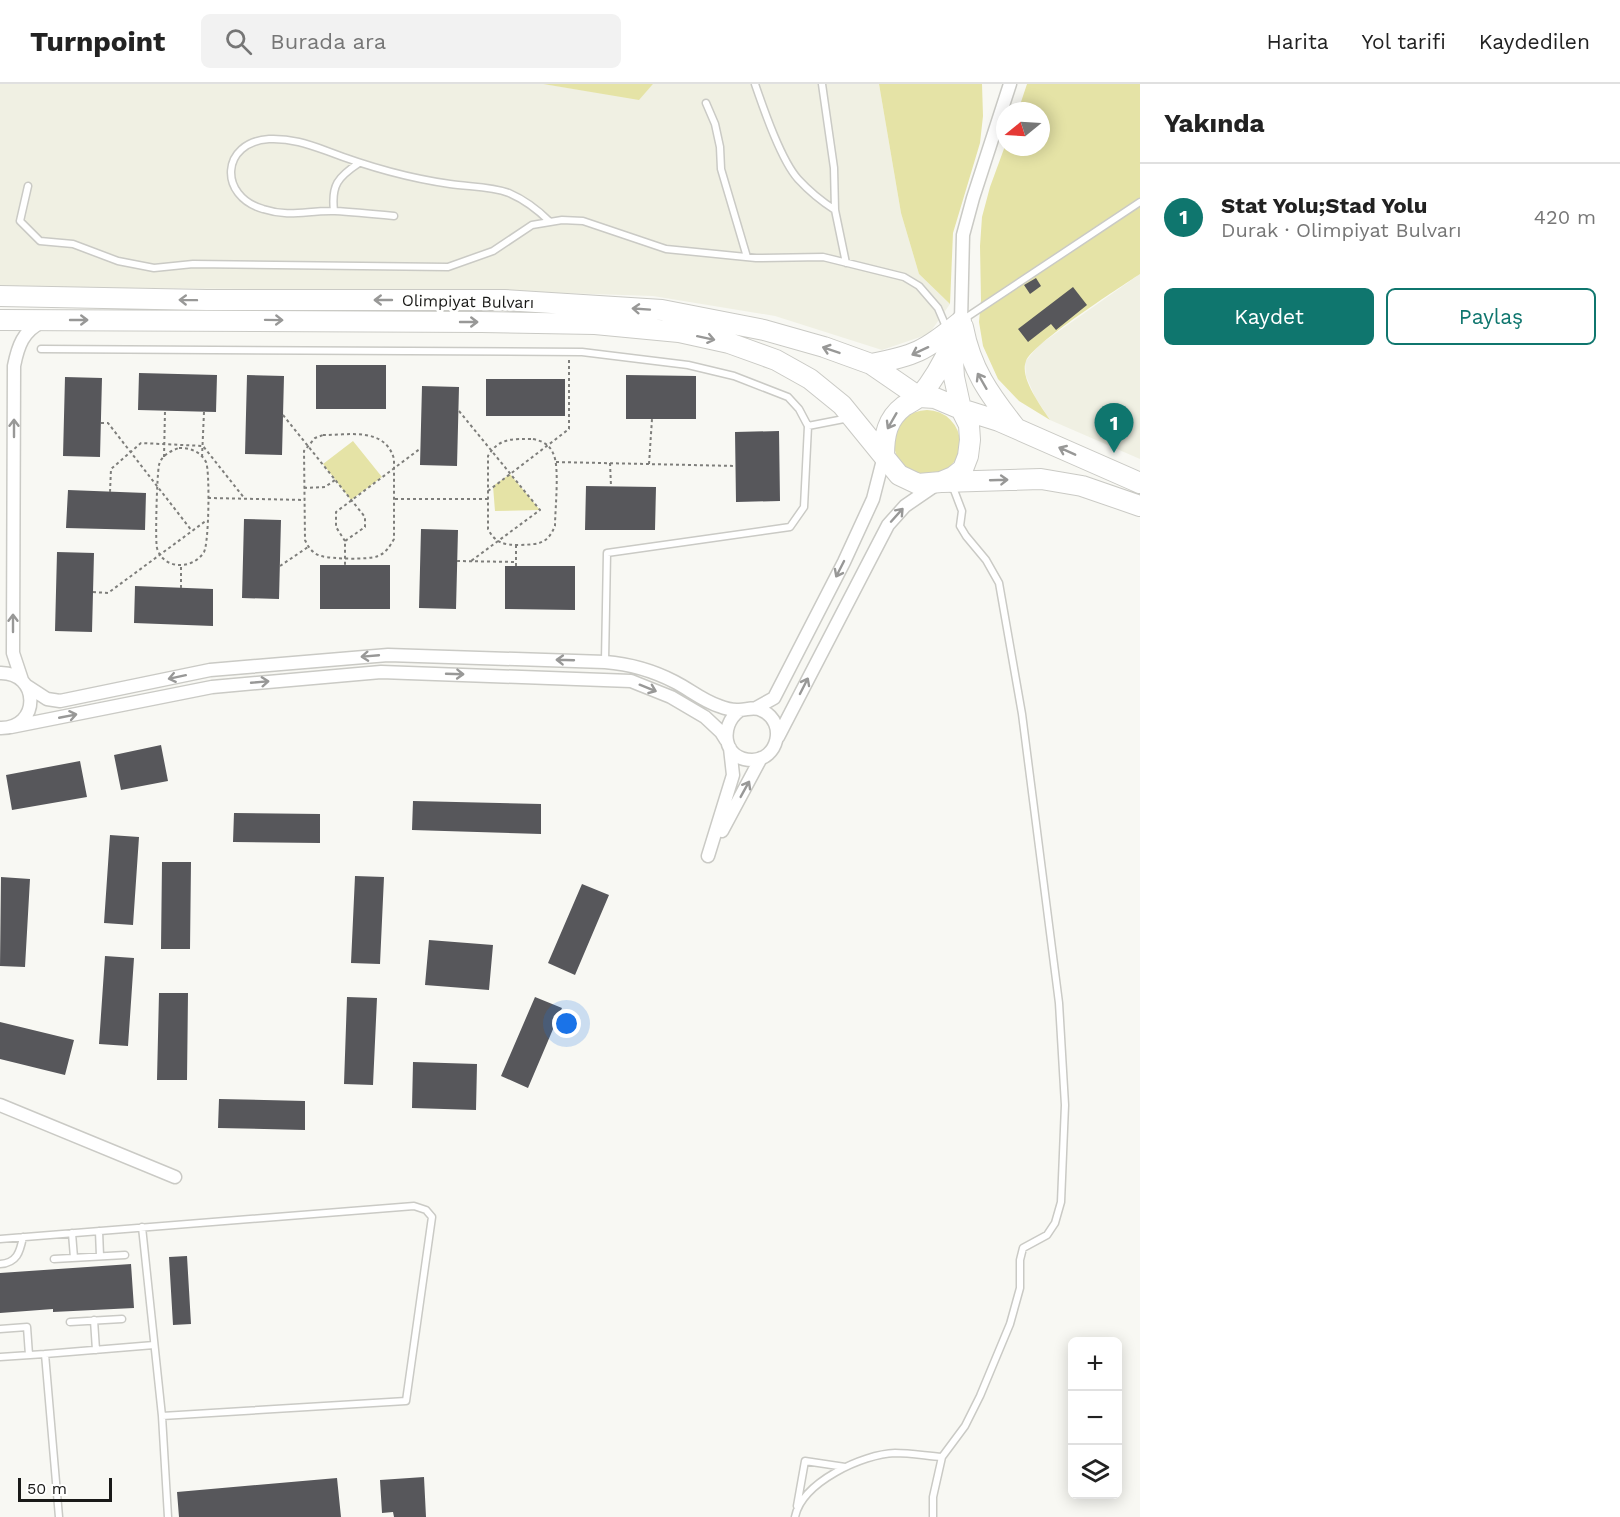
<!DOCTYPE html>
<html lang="tr">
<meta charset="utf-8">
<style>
:root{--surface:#fff;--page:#f2f2f2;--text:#222;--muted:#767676;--line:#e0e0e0;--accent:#0f766e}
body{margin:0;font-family:"Work Sans",sans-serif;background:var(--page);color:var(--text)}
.controls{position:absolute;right:18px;bottom:18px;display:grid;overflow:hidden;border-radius:9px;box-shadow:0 3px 15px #0003}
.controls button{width:54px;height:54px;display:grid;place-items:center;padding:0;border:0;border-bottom:2px solid var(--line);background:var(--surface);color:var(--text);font:30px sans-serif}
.compass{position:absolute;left:996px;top:18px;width:54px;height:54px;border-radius:50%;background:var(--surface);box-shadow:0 3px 15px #0003;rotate:252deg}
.scale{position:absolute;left:18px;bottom:15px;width:94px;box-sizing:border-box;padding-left:6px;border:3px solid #1a1a18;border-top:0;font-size:16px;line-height:21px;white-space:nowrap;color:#1a1a18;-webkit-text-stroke:4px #fffffe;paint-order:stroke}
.you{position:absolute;left:567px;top:940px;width:21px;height:21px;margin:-15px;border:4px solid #fff;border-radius:50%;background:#1a73e8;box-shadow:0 0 0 9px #1a73e833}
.badge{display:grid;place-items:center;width:39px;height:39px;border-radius:50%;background:var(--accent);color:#fff;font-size:20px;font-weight:700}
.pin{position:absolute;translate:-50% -50px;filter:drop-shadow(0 2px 3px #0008)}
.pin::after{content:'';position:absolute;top:32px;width:21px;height:18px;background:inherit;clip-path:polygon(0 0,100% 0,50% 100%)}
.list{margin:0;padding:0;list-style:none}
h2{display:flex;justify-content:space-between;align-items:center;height:78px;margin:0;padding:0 24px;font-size:26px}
h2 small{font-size:20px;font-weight:400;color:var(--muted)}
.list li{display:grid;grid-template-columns:39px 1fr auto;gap:18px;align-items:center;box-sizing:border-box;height:108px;padding:0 24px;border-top:2px solid var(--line)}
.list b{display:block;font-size:22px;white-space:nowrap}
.list p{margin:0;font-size:20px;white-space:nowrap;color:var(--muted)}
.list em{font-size:20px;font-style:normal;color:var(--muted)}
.actions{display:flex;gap:12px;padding:18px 24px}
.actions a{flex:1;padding:14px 0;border:2px solid var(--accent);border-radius:9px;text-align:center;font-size:21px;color:var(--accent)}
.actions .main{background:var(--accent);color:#fff}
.icon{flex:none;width:33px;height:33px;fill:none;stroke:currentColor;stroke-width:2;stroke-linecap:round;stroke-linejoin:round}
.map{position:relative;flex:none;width:1140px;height:1433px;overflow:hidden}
header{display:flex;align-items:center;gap:36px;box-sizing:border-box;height:84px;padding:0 30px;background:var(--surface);border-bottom:2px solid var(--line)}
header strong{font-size:28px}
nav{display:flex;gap:33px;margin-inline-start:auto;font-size:21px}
.search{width:420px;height:54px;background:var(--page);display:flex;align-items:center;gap:15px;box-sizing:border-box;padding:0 21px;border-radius:9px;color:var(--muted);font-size:22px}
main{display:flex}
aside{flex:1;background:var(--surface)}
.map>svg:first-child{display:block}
</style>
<header>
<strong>Turnpoint</strong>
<div class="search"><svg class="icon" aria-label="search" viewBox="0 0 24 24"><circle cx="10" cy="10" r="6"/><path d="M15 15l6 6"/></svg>Burada ara</div>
<nav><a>Harita</a><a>Yol tarifi</a><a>Kaydedilen</a></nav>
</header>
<main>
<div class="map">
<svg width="1140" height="1433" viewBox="0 0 1140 1433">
<rect width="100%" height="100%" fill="#f8f8f3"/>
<path fill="#f0f0e3" d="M0,0H543L639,15L653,0H879L901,129L919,190L950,220L929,250L882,266L775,232L653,212L498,207L0,203Z
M1140,190V375L1050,336L1035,313L1026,292L1025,278L1039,261Z"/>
<path fill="#e5e3a6" d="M543,0H653L639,16Z
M879,0H982L983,32L980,59L953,149L950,220L919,190L901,129Z
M1027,0H1140V190C1119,204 1033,259 1026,277C1019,294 1042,323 1050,336L1019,317L998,295L983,262L979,238L981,216L980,162L982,133L990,103L1005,62L1041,63V27H1018Z
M894 359a33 33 0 1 1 66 0a33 33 0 1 1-66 0Z
M353,357L382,393L351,416L323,380Z
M510,390L540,426L495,427L493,402Z"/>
<path fill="#57575b" d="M1036,194L1041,202L1030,210L1024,201Z
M1073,203L1087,221L1056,246L1051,240L1028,258L1018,245Z
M316,281H386V325H316Z
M139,289L217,291L216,328L138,326Z
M247,291L284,292L282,371L245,370Z
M626,291L696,292V335H626Z
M65,293L102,294L100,373L63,372Z
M486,295H565V332H486Z
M422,302L459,303L457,382L420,381Z
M779,347L780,417L736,418L735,348Z
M586,402L656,403L655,446H585Z
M68,406L146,409L145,446L66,444Z
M244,435L281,436L279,515L242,514Z
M421,445L458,446L456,525L419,524Z
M57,468L94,469L92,548L55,547Z
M320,481H390V525H320Z
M505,482H575V526L505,525Z
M135,502L213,505V542L134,539Z
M161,661L168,697L121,706L114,671Z
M80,677L87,713L12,726L6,691Z
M413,717L541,720V750L412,746Z
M234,729L320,730V759L233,758Z
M110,751L139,753L133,841L104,839Z
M162,778H191L190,865H161Z
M355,792L384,793L380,880L351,879Z
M1,793L30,795L25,883L0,882Z
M582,800L609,811L575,891L548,879Z
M429,856L493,861L489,906L425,901Z
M105,872L134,874L128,962L99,960Z
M159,909H188L187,996H157Z
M347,913L377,914L373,1001L344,1000Z
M535,913L562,924L528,1004L501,992Z
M0,938L74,956L65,991L0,975Z
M413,978L477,980L476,1026L412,1024Z
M219,1015L305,1017V1046L218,1044Z
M187,1172L191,1240L173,1241L169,1173Z
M131,1180L134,1224L53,1228V1225L0,1229V1189Z
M424,1393L426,1433H394L393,1428L382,1429L380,1396Z
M337,1394L341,1433H179L177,1408Z"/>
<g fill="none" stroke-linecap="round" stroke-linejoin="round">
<defs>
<path id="service" d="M755,0C764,26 781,76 798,95C809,107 821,117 835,126
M822,0L834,84L835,126L846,179
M706,19L715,40L720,63L721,85L747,173
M28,102L20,137L40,157L73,160L118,177L154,184L193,180L448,183L493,167L532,141L562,136L583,137L666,165L756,174L823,173L904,193L919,202L938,224L947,245
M334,127C331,101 338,93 359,79
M394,132C374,130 354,128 335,127C307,126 291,134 263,125C218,112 221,58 269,55C290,54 308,60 327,67C366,82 408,94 450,100C469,103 490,102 509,109C525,116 537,125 549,137
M964,235L1140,118
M41,265L582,268L688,281L734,292L788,313L799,325L808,342L804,423L790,443L607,469L605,577
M808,342L849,334
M142,1143L162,1332L168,1433
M99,1147L100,1172
M72,1149L74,1174
M0,1155L414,1122L426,1126L432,1133L406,1317L162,1332
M54,1175L125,1171
M0,1180C17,1179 20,1168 23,1153
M94,1236L96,1266
M70,1238L122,1235
M0,1245L27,1243L29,1271
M0,1273L45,1270
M797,1422L805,1377L845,1383
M59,1433L45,1270L154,1261
M795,1433C802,1398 863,1370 895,1369C911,1369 927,1372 942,1373
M933,1433V1413L942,1373L965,1342L980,1312L1010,1240L1020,1204V1176L1023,1164L1047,1151L1055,1139L1061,1118L1065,1021L1059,919L1022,630L999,499L986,476L966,452L960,442L962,427L954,406L949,403"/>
<path id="minor" d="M961,237L963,151L973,114L1010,0
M0,589C40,588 41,645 0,644
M22,596L13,569L14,282C18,262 23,247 42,238
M27,602L47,615L60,617L210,586L388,571L605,578C630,580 652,586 675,598C689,605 703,617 719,622C724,624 731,626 737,626C746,627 754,621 763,627C787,639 778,676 752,676C723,676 719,642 739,627
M756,624L774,614L844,478L873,415L884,372
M11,643L212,603L381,588L631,597L671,613L705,633L721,648L726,656
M778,653L888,441L905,422L937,400
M722,747L761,674
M708,772L733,691L730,664
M0,1021L175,1093"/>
<path id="primary" d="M0,212L207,216H504L662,226L764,246L824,263L871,280L919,313
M0,236L481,238L595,240L679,248L729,259L776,276L810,295L842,321L899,391L918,400L941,398L953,393L963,385L968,372L970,356L969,341L961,325L954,293L953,277L961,237
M963,243C971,285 989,310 1015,343
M871,280C914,272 925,267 959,239
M919,313L935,314L961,325L999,337L1140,399
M884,372C884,351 887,335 904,322C909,319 916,316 920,312C933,297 944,277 952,259
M943,398L1041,395L1082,402L1140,422"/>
</defs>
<use href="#service" stroke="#cacac5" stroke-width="9"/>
<use href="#minor" stroke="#cacac5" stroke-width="15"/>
<use href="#primary" stroke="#cacac5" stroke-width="22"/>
<path stroke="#7e7e7b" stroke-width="2" stroke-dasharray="3 3" stroke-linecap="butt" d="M459,327L540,426L471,477
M283,331L365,433V443L345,457V481
M101,339H108L192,447
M323,351C350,351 385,343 394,375V455C390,462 386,469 378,472C369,476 332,475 321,472C313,470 308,463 305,456L304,367L315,354Z
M533,355C542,357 549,360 553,369C560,382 555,425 555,442C547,461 538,460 520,461C504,461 495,459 488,445V372C499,353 514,355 533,355Z
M179,364C190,364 200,367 206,378C210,387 209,459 204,468C193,486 163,486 157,464C155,457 157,390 159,381C161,372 170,367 179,364Z
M164,373L165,327
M202,373L204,328
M556,378L736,382
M610,379L611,402
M649,380L652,335
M304,404L325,403L335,396
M488,407L569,345V276
M110,408L111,385L141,359L203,362L245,415
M208,414L305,416
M395,415H488
M345,457L336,443V428L421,364
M516,461V482
M457,477L516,478
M280,482L308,463
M181,504V482
M93,508L108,509L207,436"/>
<use href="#service" stroke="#fff" stroke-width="6"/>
<use href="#minor" stroke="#fff" stroke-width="12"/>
<use href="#primary" stroke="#fff" stroke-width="20"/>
</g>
<defs><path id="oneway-shaft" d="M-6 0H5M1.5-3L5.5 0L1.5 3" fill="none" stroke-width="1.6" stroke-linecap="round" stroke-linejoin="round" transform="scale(1.5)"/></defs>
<g stroke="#989897">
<use href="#oneway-shaft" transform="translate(188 216) rotate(-179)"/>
<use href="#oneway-shaft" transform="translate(383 216) rotate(-180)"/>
<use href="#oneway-shaft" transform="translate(641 225) rotate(-176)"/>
<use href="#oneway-shaft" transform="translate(79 236)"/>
<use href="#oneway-shaft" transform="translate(274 236) rotate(1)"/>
<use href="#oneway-shaft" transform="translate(469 238)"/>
<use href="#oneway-shaft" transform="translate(706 254) rotate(12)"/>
<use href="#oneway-shaft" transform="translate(831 266) rotate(-161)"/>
<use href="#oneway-shaft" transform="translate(920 267) rotate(155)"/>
<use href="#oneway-shaft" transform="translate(982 297) rotate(-120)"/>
<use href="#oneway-shaft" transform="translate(892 337) rotate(120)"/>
<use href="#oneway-shaft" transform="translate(14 344) rotate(-90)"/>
<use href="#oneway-shaft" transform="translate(1067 367) rotate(-156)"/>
<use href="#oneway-shaft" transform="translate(999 396) rotate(-2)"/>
<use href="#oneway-shaft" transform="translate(897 431) rotate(-48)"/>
<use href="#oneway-shaft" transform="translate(840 485) rotate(117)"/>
<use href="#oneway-shaft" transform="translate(13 539) rotate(-90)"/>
<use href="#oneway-shaft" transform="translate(370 572) rotate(175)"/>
<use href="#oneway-shaft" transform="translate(565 576) rotate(-178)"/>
<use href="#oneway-shaft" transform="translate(455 590) rotate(2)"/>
<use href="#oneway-shaft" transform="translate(177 593) rotate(168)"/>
<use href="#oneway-shaft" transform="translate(260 598) rotate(-5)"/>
<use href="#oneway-shaft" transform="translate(804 602) rotate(-63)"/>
<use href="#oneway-shaft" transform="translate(648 604) rotate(22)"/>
<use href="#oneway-shaft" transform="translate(68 632) rotate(-11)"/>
<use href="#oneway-shaft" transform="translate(745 705) rotate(-61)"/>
</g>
<g text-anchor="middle" stroke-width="6" stroke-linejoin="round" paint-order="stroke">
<g font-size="16" fill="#1a1a18" stroke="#fffffe">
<text transform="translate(468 217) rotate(1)" y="6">Olimpiyat Bulvarı</text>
</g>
</g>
</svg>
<div class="controls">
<button>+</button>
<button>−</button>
<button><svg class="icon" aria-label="layers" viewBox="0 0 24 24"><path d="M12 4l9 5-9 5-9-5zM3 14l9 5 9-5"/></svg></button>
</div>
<svg class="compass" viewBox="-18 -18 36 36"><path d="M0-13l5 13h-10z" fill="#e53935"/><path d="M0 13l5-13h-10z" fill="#767676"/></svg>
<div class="scale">50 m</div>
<div class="you"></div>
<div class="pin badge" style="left:1114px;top:369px">1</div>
</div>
<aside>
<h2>Yakında<small></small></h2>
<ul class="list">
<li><span class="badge">1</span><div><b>Stat Yolu;Stad Yolu</b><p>Durak · Olimpiyat Bulvarı</p></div><em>420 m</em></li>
</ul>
<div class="actions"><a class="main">Kaydet</a><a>Paylaş</a></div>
</aside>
</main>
